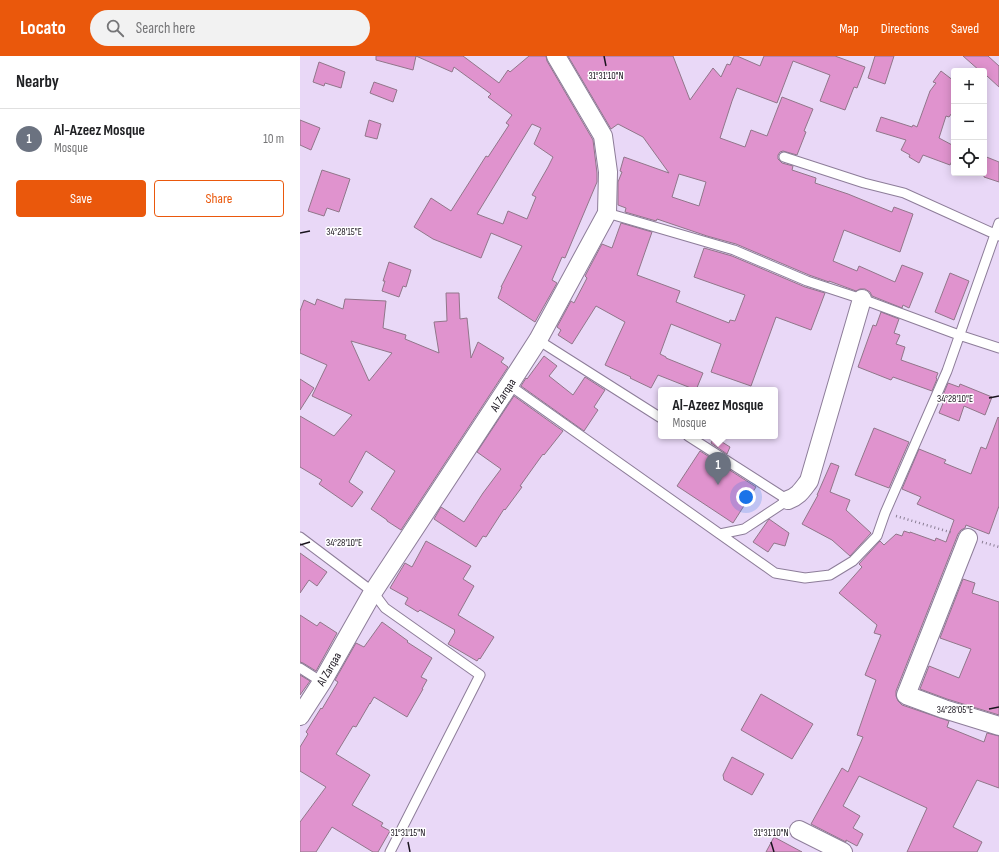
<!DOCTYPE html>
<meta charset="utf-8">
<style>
:root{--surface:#fff;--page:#f2f2f2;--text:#202124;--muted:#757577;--line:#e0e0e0;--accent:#ea580c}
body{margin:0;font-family:"Sofia Sans Condensed",sans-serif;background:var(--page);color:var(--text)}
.controls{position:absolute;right:12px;top:12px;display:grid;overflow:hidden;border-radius:4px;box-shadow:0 2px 10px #0003}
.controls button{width:36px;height:36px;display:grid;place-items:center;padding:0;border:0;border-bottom:1px solid var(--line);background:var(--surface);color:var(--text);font:20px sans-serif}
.you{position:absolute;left:446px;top:441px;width:14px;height:14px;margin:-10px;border:3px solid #fff;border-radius:50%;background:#1a73e8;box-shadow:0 0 0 6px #1a73e833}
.badge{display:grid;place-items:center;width:26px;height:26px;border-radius:50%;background:var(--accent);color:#fff;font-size:13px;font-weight:700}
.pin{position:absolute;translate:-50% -33px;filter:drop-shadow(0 1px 2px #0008)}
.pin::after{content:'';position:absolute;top:21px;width:14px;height:12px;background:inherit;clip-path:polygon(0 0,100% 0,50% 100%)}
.popup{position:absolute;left:358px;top:331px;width:120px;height:52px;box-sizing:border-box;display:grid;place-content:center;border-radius:4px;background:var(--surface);filter:drop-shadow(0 1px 3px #0005);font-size:13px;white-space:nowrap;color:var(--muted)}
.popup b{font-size:15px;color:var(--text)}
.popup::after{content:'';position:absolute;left:50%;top:100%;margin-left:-8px;border:8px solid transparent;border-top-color:var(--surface)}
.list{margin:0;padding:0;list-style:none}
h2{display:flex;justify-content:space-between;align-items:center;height:52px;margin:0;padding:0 16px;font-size:17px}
h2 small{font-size:13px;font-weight:400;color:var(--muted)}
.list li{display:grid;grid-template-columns:26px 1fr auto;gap:12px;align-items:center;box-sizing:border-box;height:60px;padding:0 16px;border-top:1px solid var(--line)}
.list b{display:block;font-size:15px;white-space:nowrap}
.list p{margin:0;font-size:13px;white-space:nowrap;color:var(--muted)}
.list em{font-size:13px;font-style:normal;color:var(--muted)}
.actions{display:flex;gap:8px;padding:12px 16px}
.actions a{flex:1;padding:9px 0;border:1px solid var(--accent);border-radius:4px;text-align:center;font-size:14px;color:var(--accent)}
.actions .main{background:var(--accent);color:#fff}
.icon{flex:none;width:22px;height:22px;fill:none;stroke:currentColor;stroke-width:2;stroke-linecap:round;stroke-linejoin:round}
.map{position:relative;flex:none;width:699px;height:796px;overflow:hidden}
header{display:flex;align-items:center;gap:24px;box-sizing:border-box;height:56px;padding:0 20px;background:var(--accent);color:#fff}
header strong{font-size:19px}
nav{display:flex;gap:22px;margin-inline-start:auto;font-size:14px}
.search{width:280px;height:36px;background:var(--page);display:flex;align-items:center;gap:10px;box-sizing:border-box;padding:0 14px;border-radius:22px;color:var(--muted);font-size:15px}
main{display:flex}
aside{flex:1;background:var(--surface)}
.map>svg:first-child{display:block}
</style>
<header>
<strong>Locato</strong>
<div class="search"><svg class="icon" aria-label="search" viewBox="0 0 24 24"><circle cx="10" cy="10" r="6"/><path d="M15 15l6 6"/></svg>Search here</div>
<nav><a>Map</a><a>Directions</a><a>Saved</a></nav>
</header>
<main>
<aside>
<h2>Nearby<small></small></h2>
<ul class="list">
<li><span class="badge" style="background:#6b7280">1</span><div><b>Al-Azeez Mosque</b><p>Mosque</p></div><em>10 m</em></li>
</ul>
<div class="actions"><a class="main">Save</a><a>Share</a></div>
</aside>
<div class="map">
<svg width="699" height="796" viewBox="0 0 699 796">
<rect width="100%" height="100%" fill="#e9d8f7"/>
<path fill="#e093ce" stroke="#91768a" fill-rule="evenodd" d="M76,0H163L199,27L208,14L210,16L229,0H246L247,5L293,84L297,117V126L265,202L262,201L252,224L257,227L235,266L198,242L202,231H201L222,190L191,177L181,202L133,183L114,171L131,142L151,155L186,100L188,101L209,69L206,67L212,59L188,41L191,38L154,11L152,16L116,0L113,14L76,4ZM232,68L241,72L234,88L253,101L248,111L232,139L236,141L227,163L208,155L203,168L177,158Z
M268,0H373L390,44L413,12L421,21L427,8L430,9L434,0H437L460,10L464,0H535L565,11L557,32L554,31L545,54L520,45L530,19L493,5L477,47L437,32L432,45L420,82L445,91L451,74L467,80L482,41L513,53L504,75L506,76L497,99L483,95L480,96L478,99V103L482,107L493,110L492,114L516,122L515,127L548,138L592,156L594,151L613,158L600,196L544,174L533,205L557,215L559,210L595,226L602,209L623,217L609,252L603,249L602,252L572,240L570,236L565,233H560L556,235L529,225V226L509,219L436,188L407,180L357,163L356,165L325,156L326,152L318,149V126L322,116L320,115L324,101L369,117L343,81L318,68L311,73ZM379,118L406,126L399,150L372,141Z
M575,0H594L585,28L568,22Z
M663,0H688L699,10V31L687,20V21L684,19V15H680Z
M19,6L45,16L41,32L25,27L24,30L13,26Z
M641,15L654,25V54L649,61L646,60L639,82L654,90V101L650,109L623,99L619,107L609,101L610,99L601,94L606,84L576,75L581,61L612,71L613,69L617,71L630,35L636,27L633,26Z
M74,26L97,34L93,46L70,37Z
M0,64L20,72L11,94L0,89Z
M69,64L81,68L77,83L65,80Z
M684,100L699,106V126L684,121Z
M22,114L50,123L39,156L27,152L24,160L8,155Z
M321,167L352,176L337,219L380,235L376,246L429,267L430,264L435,265L445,239L394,221L404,192L432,200L505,231L525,237L511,274L476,261L451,330L411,316L421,288L371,268L360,298L366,301V302L403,317L396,334L358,319L351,332L330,322L331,321L305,309L325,266L296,250L272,288L258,279L261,274L257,271L271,245L274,247L287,222L285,220L302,188L312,192Z
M89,206L111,214L106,231L103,230L99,241L82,235L85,225H83Z
M650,217L669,225L654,264L635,256Z
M146,237H159L160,263L167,262L171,302L178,286L204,302L201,306L208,311L101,474L87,465V464L71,453L95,415L66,395L49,426L63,436L52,451L19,428L22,424L0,411V360L34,380L52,359L12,340L27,309L0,297V255L4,244L15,249L17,243L43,253L45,243L86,245L83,272L106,279L105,283L139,297L134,266L147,265ZM51,285L92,297L69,325Z
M581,256L599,263L594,277L600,279L596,288L605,291L601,304L638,317L636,322L637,323L632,335L593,321L591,324L558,311L573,269L576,270Z
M244,300L257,310L249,320L273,339L285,321L305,334L294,351L298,354L284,375L221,330L226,322L227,323Z
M0,323L14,332L0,354Z
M648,327L659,331L660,328L692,341L685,359L664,350L659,365L639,357L646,340L643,339Z
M214,340L263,375L244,399L243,398L220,430L222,431L205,454L204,453L186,481L183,480L176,491L134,463L141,451L164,466L183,437L201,413L177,396Z
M698,361L699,362V450L689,478L666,469L665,472L661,474L658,478L596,635V640L598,645L602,649L649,665L647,671L684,686L687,677L699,680V732L677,724L653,771L682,786L677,796H607L627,752L559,720L543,750L560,760L553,772L563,778L557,790L546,784V786L511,768L542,712L548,716L563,681L557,679L576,624L565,619L581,579L574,577L577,569L539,537L562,511L559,508L580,485L584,489L596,478L602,480L604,475L610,477V476L635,485L636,482L646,486L654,464L617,448L621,441L602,433L619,393L646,404L644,407L671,418L681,391L686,393Z
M574,372L609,386L589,432L555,419Z
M414,381L430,391L427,398L411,387Z
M400,395L456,431L433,467L377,430Z
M531,407L539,410L530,436L550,444L546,454L571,477L550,500L532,484L502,468L518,439H517Z
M469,463L489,477L485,490L474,487L468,496L453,486Z
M126,485L171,510L163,523L174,530L158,559L194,581L180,603L179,602L177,605L148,588L155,576L154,575L155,574L120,554L118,556L105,548L108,542L90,532L105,507L112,511Z
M0,497L27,516L17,530L9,524L0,537Z
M663,523L675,527L672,537L699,546V659L647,643L620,633L629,610L659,622L671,593L640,582Z
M0,559L17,570L20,566L37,577L16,615L3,607L0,606Z
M82,566L108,585L107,586L132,602L121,621L127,624L122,633H123L107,661L74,641L70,648V647L56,671L53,670L36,698L70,719L52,749L83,767L81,770L90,775L78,796H73L32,771L16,796H0V766L26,731L0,715V691L8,678L6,676L21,652L22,653L38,626L35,624L56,587L64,591Z
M0,619L10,625L0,639Z
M461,638L513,668L492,703L441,674Z
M432,701L464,718L452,739L424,724L423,719Z
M474,781L502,796H466Z"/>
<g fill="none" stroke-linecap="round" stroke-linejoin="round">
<defs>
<path id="service" d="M484,101L564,127L604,137L699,180
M307,157L434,194L507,225L562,243L659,279L699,292
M238,284L361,362
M209,329L475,517L505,522L530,519L553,505L577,480L585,457L647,315L699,167
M388,380L488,444L444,473L420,478
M0,481L73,536L85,552L180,619L90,796
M0,612L22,626"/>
<path id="minor" d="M488,444C499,440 502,434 509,425L562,243
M668,482L606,639L644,653L699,670
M0,660L22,626L73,536L209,329L238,284L307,157L308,116L303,80L256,0
M499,774L543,796"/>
</defs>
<use href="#service" stroke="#8d7d99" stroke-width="11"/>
<use href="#minor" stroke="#8d7d99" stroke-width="20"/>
<path stroke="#897d93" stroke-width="2.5" stroke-dasharray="1 3" stroke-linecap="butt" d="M596,460L653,477
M682,486L699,491"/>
<use href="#service" stroke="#fff" stroke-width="9"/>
<use href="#minor" stroke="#fff" stroke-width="18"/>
</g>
<path fill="none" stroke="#1a141e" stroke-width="1.5" d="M304,0L306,10M0,177L10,175M689,342L699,340M0,489L10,486M689,653L699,651M108,786L110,796M471,786L474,796"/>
<g text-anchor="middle" stroke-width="3" stroke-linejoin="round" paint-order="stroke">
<g font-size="12" fill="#1a141e" stroke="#fff">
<text transform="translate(203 339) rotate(-57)" y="4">Al Zarqaa</text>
<text transform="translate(29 613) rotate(-60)" y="4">Al Zarqaa</text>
</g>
</g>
<g font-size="10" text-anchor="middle" fill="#1a141e" stroke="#fff" stroke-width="3" stroke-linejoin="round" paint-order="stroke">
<text x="306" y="23">31°31'10"N</text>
<text x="44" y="179">34°28'15"E</text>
<text x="655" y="346">34°28'10"E</text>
<text x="44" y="490">34°28'10"E</text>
<text x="655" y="657">34°28'05"E</text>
<text x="108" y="780">31°31'15"N</text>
<text x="471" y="780">31°31'10"N</text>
</g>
</svg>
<div class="controls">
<button>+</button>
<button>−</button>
<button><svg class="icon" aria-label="locate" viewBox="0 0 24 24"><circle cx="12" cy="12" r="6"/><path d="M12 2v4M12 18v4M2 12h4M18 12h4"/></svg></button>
</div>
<div class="you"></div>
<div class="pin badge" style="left:418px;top:429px;background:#6b7280">1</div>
<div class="popup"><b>Al-Azeez Mosque</b>Mosque</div>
</div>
</main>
